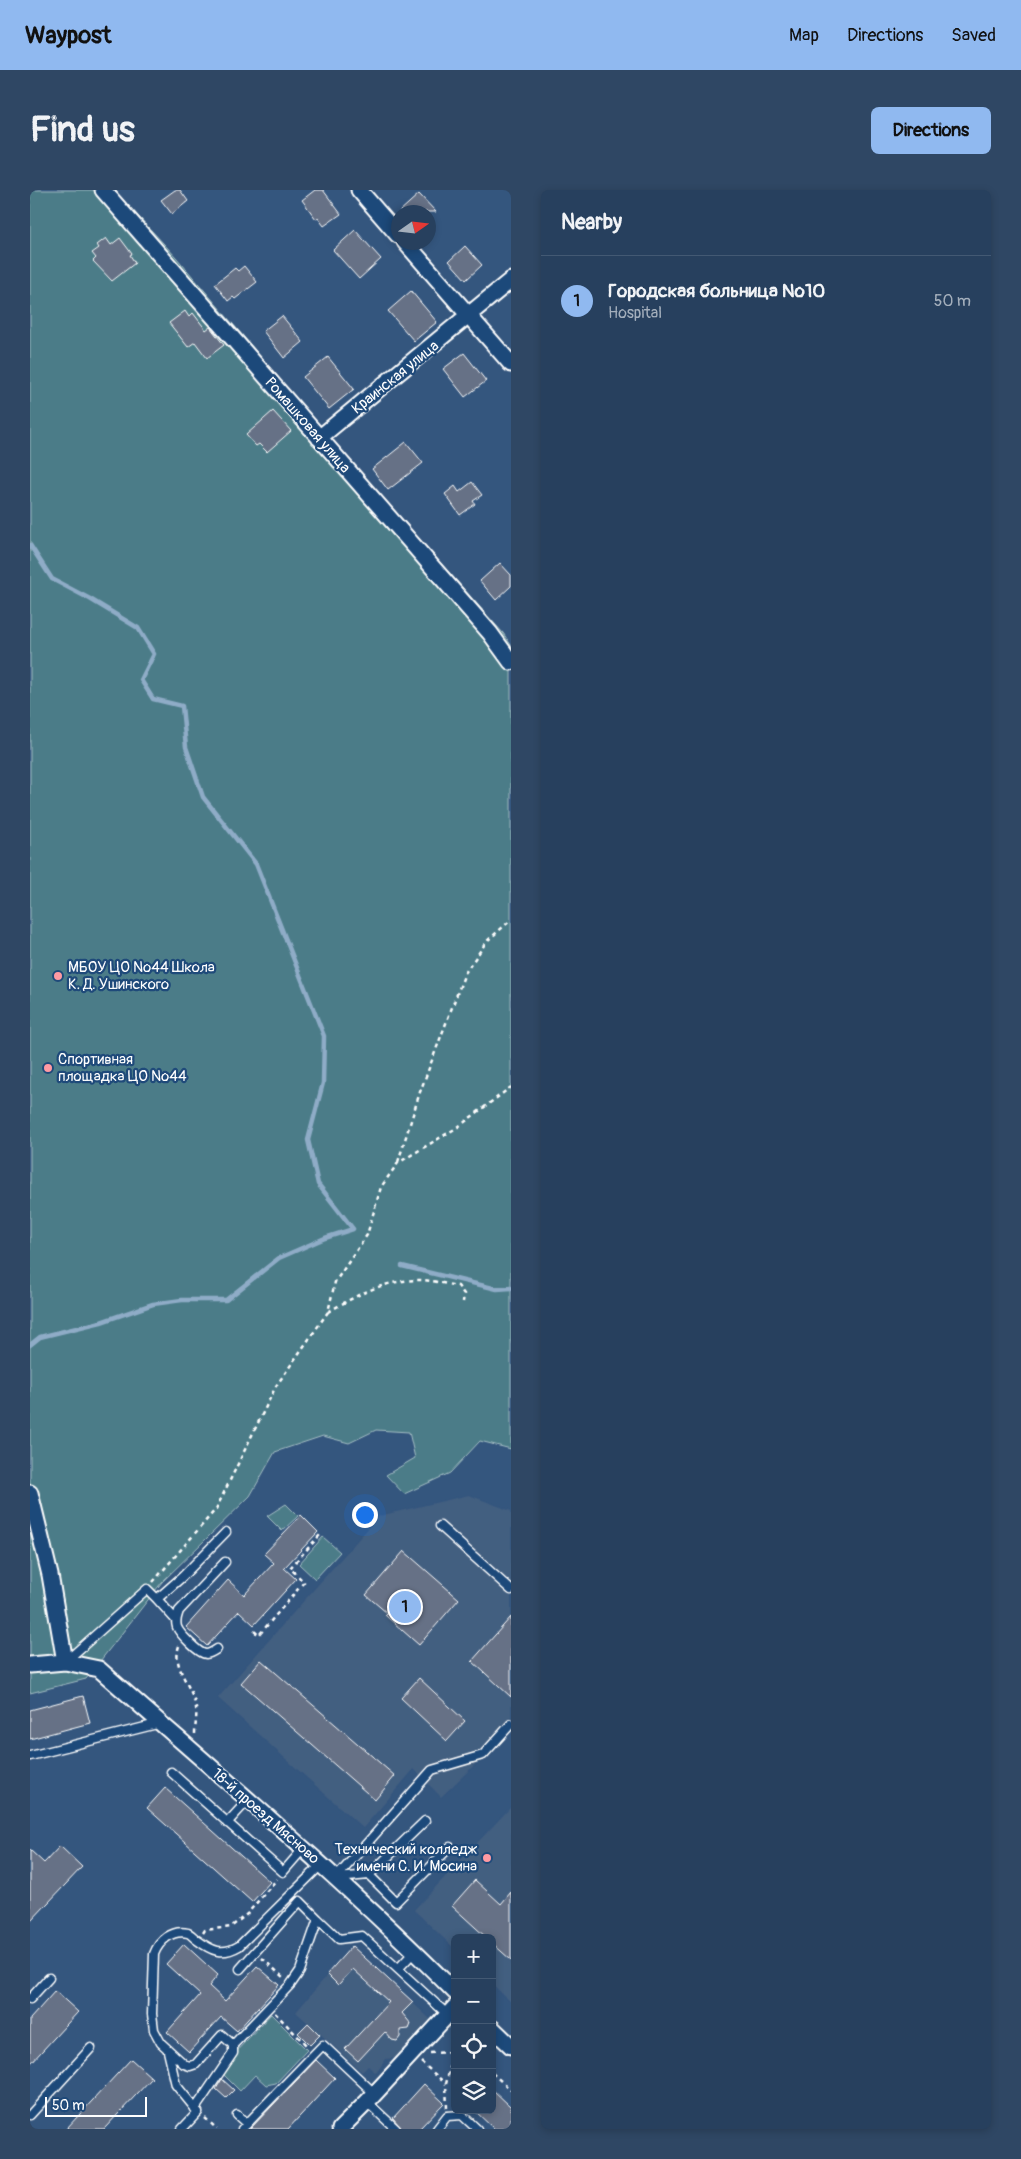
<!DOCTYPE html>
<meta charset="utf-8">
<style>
:root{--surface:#27405e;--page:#2f4764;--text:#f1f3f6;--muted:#a4afbc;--line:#435973;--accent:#90b9f0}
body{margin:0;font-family:Pangolin,sans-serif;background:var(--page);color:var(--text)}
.controls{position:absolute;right:15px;bottom:15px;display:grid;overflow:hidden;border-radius:8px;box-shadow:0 2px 8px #0003}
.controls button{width:45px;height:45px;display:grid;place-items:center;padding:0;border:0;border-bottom:1px solid var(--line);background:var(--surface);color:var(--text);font:25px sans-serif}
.compass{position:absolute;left:361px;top:15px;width:45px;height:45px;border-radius:50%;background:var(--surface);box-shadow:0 2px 8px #0003;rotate:76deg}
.scale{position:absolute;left:15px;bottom:12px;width:102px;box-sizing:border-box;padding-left:5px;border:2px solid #fff;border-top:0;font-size:14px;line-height:18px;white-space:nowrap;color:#fff;-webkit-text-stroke:4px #1f4a7a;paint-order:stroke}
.you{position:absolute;left:334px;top:1324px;width:18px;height:18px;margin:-12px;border:4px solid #fff;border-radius:50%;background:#1a73e8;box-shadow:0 0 0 8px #1a73e833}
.badge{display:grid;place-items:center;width:32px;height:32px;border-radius:50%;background:var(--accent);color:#111;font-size:16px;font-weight:700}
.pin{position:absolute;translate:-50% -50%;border:2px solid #fff;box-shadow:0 1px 5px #0006}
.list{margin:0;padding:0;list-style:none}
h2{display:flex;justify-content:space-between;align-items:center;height:65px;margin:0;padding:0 20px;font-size:21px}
h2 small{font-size:16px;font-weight:400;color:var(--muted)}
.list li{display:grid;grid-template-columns:32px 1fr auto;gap:15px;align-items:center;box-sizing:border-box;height:90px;padding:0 20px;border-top:1px solid var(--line)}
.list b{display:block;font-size:19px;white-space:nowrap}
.list p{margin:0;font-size:16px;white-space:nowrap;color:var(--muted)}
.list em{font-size:16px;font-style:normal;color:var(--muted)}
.icon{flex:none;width:28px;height:28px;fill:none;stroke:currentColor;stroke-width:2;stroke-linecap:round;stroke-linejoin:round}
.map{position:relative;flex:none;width:481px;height:1939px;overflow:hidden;border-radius:8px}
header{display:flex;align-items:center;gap:30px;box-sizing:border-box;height:70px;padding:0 25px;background:var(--accent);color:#111}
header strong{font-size:24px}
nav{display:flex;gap:28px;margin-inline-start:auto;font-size:18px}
.intro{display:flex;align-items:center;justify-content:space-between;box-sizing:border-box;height:120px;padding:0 30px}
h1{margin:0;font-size:35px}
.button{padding:12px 22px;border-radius:8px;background:var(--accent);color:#111;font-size:18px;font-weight:700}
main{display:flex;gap:30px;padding:0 30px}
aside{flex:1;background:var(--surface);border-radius:8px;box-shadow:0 2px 8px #0003}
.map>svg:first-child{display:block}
</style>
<header>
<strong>Waypost</strong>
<nav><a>Map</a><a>Directions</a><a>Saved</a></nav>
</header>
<div class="intro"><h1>Find us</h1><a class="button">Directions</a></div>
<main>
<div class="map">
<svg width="481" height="1939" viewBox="0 0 481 1939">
<rect width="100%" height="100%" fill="#34567e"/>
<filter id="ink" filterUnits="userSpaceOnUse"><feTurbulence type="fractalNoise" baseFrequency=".02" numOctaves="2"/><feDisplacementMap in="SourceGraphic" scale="10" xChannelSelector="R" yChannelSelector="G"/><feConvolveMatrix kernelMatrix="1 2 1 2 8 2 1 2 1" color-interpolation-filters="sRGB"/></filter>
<g filter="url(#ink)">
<path fill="#435e80" d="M439,1305L481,1321V1540L411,1607L384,1579L333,1638L188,1508L349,1326Z
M481,1617V1812L462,1794V1748H425V1759L384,1720Z
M322,1756L400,1829L365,1868L356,1869L346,1883L338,1876L332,1882L266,1822Z"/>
<path fill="#4b7c88" stroke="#a5bec4" d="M0,0H84L146,67L304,253L473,443L481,455V1259L450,1251L420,1283L374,1304L356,1285L385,1268L379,1242L346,1240L319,1253L293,1246L245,1262L220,1306L132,1392L56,1489L0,1503Z
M256,1314L268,1326L252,1341L237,1326Z
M293,1347L310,1362L285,1389L269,1374Z
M241,1824L277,1860L246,1893L236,1895L225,1885L210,1901L189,1880Z"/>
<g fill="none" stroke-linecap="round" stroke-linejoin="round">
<path stroke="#8facc7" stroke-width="4.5" d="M0,355L22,389L60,409L108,438L124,464L111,490L123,509L152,516L156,557L173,607L226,674L294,846L293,893L278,950L288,994L323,1039L295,1048L249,1068L196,1110H152L123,1114L71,1132L10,1147L0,1155
M372,1076L467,1099L481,1098"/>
</g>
<path fill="#667186" stroke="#fff" d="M145,0H150L158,11L142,24L131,10Z
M285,0H293L311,24L294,36L288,28L286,29L272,10Z
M389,4L406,22H369Z
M325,40L351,69L329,89L303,60Z
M76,48L81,55L90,48L102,64L100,65L105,73L82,91L63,71L66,68L62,63L69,58L67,55Z
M435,56L452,75L436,90L419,71Z
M214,76L227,92L205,109L203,107L198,111L185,94L205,78L208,81Z
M381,101L407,132L384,151L358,121Z
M155,121L159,127L163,123L176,140L180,137L194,155L177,168L165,152L158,157L139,133Z
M252,126L273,152L254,168L233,141Z
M434,163L456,191L435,207L413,179Z
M298,167L324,199L299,219L273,187Z
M243,221L261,241L237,262L229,254L226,256L216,245Z
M376,252L393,273L358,300L342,279Z
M442,292L452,305L443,311L445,314L430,325L415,304L425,296L429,302Z
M470,373L481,385V396L466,410L450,391Z
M271,1325L288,1342L254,1378L266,1389L224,1435L209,1421L177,1456L156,1437L198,1390L214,1405L244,1373L234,1364Z
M374,1361L429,1409L389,1455L355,1425L357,1423L336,1405Z
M481,1427V1507L442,1471Z
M231,1470L365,1586L345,1610L211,1493Z
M389,1488L435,1531L417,1551L371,1508Z
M53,1506L60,1533L0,1549V1520Z
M135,1598L240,1692L222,1712L117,1618Z
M30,1656L52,1677L0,1732V1660L14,1673Z
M445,1690L471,1714L481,1702V1770L462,1753V1748H457L422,1716Z
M154,1754L188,1785L179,1796L195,1811L227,1776L249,1795L207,1841L191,1827L159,1862L137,1842L170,1805L136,1774Z
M322,1756L383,1812L372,1823L381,1834L379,1839L370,1840V1847L367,1851L362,1850L355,1842L328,1871L315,1859L359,1812L323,1779L308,1795L297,1784Z
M25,1801L48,1822L0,1874V1829Z
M278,1833L290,1845L280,1855L268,1843Z
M101,1869L122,1888L74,1939H36Z
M286,1870L305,1888L258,1939H220Z
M192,1889L204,1900L196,1908L186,1899Z
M394,1894L414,1913L389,1939H372L363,1928Z
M462,1899L481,1917V1939H464L444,1920H462Z"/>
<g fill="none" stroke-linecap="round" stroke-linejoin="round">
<defs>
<path id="lane" d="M410,1336L481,1400
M127,1409L145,1429
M187,1459C184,1461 179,1464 176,1464C169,1464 149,1443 147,1437C145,1430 147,1427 149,1421L195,1372
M35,1472L117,1399L127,1409L152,1387L196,1342
M0,1566L131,1533
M141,1582L253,1682L273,1659
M197,1633L218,1610
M339,1685L366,1712L420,1657
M306,1688L402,1580L453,1565L481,1534
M308,1688L339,1685L395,1631
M288,1729L309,1749L332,1746L418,1825
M210,1779L270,1711L288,1729L270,1781L261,1794L203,1855L192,1845L166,1874L160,1876L154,1874L131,1853L124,1840L122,1824L124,1764C129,1751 142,1739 158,1743C161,1744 164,1748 167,1750C182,1761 192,1766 209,1756L292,1674
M368,1779L385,1761
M0,1809L19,1788
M138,1861L146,1895L168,1922L152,1939
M337,1912L366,1939
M165,1919L203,1863V1855
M0,1925L61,1858
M207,1925L217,1934
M212,1939L293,1855L345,1904
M407,1939L417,1926L432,1925L447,1939"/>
<path id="street" d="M73,0L460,443L481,472
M329,0L368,45
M375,52L481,174
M289,248L481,90
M0,1303L20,1385L35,1472
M0,1475L35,1472L69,1479C189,1585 312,1688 425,1802
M462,1838L481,1856
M310,1939L337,1912L425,1817"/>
</defs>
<use href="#lane" stroke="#fff" stroke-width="11"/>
<use href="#street" stroke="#fff" stroke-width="19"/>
<path stroke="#fff" stroke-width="2.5" stroke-dasharray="4 4" stroke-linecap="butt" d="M368,972L390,902L435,783L457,751L481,730
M298,1122C327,1105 354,1090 389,1090C402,1090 415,1094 428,1096L434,1104L433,1112
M123,1392L186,1319L246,1196L298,1122L305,1092L337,1045L351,997L368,973L428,937L481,897
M224,1441L229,1445L274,1392L260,1378L290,1345
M149,1456C142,1476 160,1494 165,1513C168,1522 165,1535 165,1544
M173,1743L175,1740L201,1737L217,1724L247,1689
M232,1768L254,1788
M245,1823L278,1857
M400,1863L425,1862
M391,1872L416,1894
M462,1883L481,1900
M417,1918L416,1894L424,1862L423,1839
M175,1928L187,1939"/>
<use href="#lane" stroke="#1f4a7a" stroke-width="8"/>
<use href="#street" stroke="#1f4a7a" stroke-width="15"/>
</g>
</g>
<g fill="#ff9aa2" stroke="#1f4a7a" stroke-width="2">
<circle cx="28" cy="786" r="5"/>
<circle cx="18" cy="878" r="5"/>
<circle cx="457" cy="1668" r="5"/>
</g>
<g text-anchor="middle" stroke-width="4.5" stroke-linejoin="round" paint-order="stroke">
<g font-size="15" fill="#fff" stroke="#1f4a7a">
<text transform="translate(365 187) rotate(-39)" y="5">Краинская улица</text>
<text transform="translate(278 235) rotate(49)" y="5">Ромашковая улица</text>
<text transform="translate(236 1626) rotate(41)" y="5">18-й проезд Мясново</text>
</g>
<g font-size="15" fill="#fff" stroke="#1f4a7a" text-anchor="start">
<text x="38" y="782">МБОУ ЦО №44 Школа<tspan x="38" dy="17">К. Д. Ушинского</tspan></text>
<text x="28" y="874">Спортивная<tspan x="28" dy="17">площадка ЦО №44</tspan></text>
<text x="447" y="1664" text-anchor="end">Технический колледж<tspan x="447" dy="17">имени С. И. Мосина</tspan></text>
</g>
</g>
</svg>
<div class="controls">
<button>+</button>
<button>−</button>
<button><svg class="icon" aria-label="locate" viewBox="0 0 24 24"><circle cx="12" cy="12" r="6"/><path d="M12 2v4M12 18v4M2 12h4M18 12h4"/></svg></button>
<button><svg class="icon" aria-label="layers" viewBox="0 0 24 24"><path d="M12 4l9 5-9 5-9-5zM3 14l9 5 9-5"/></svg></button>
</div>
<svg class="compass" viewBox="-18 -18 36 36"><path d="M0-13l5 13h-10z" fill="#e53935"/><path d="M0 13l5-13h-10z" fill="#a4afbc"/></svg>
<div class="scale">50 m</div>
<div class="you"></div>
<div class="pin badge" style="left:375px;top:1417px">1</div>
</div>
<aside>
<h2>Nearby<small></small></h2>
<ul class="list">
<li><span class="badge">1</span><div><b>Городская больница №10</b><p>Hospital</p></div><em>50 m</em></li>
</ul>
</aside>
</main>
